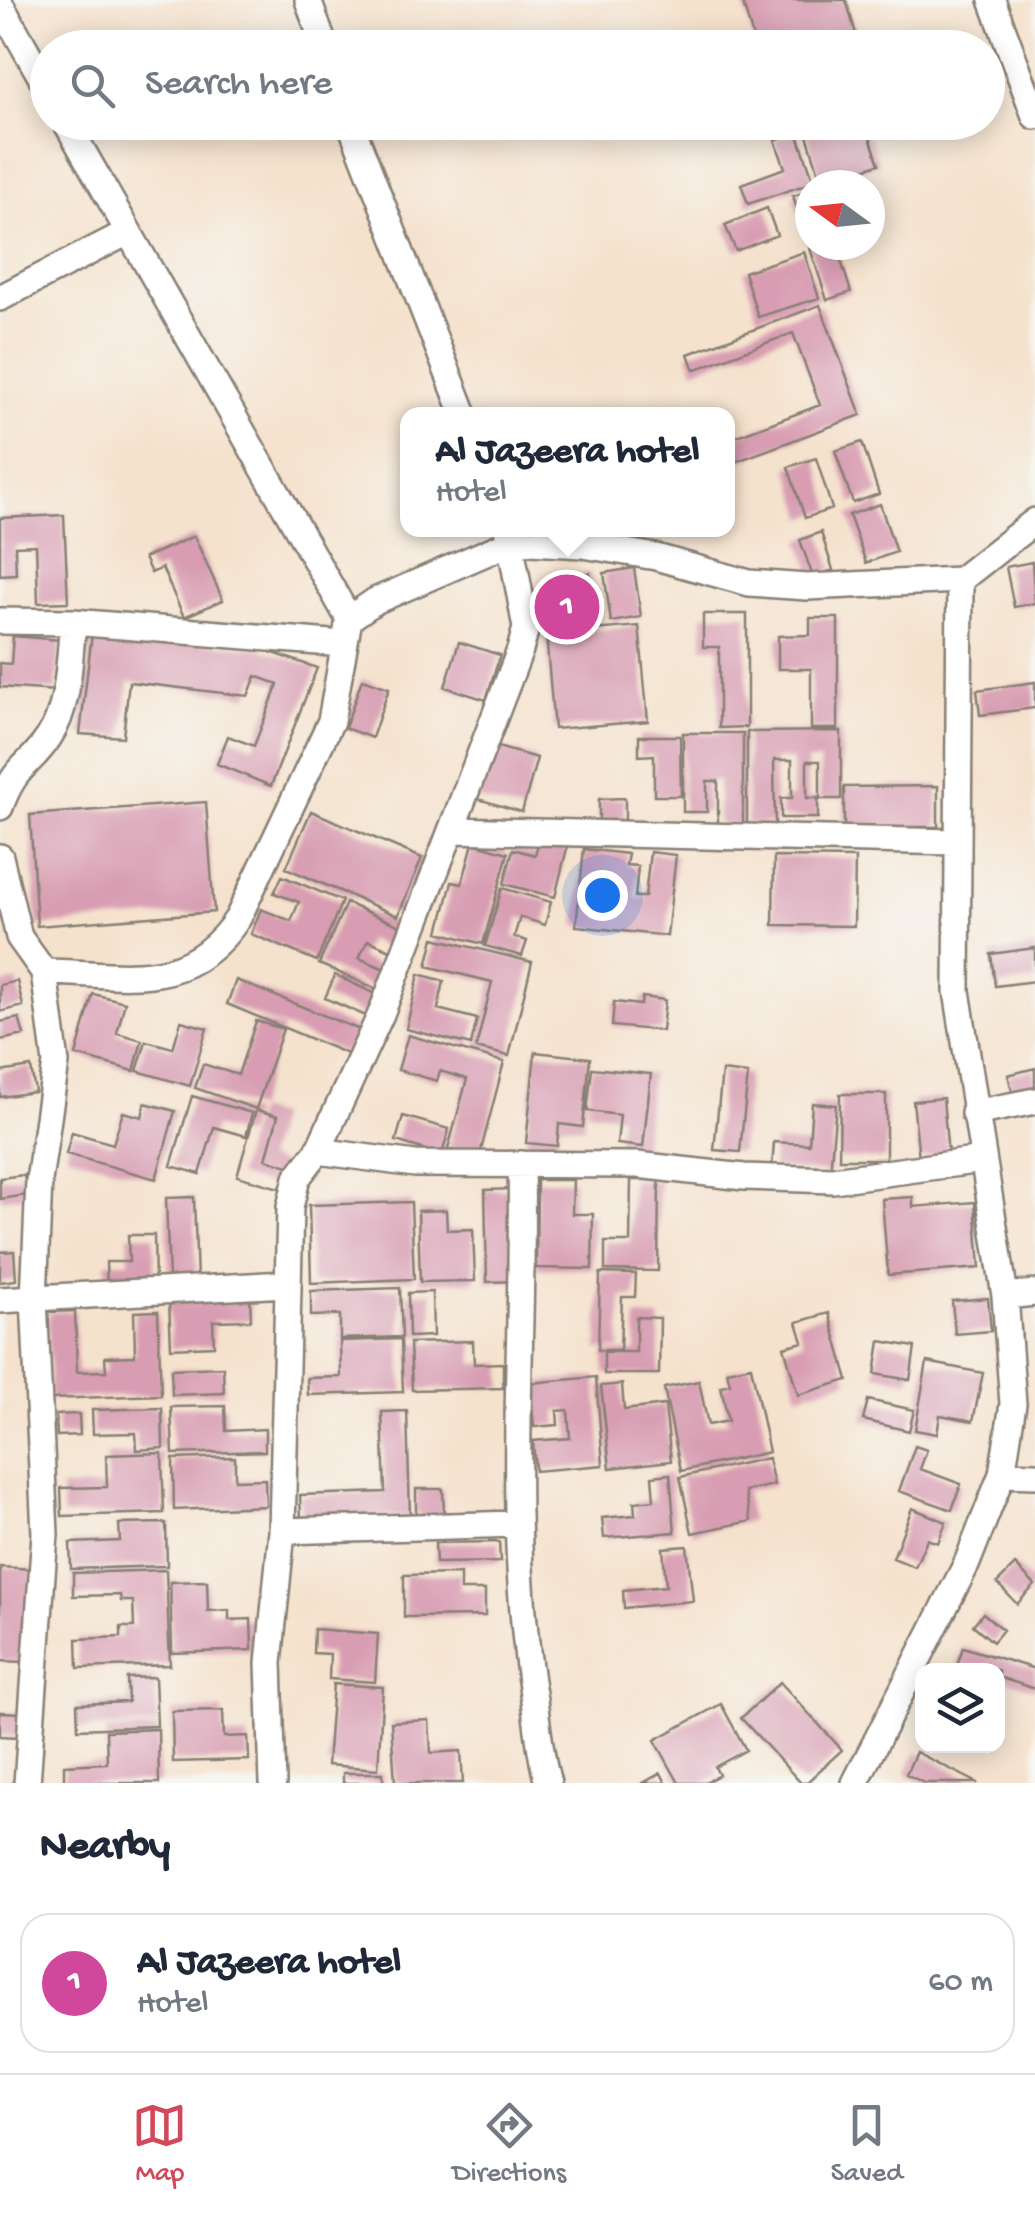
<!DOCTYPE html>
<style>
:root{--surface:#fff;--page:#f2f2f3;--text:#1f2937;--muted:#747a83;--line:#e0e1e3;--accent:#d1495b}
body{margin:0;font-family:"Gochi Hand",sans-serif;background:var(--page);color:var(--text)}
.controls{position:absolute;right:30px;bottom:30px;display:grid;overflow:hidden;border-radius:20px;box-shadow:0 5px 25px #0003}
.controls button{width:90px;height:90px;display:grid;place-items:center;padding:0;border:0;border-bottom:2px solid var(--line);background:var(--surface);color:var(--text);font:50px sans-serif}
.compass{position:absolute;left:795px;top:170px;width:90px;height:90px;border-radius:50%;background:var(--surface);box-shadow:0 5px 25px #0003;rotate:285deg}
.you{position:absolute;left:602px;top:895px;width:35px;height:35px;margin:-25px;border:8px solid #fff;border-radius:50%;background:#1a73e8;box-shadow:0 0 0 15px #1a73e833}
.badge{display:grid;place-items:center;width:65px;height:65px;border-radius:50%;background:var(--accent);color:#fff;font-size:32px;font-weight:700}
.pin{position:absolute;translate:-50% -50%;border:5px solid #fff;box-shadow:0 2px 10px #0006}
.popup{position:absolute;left:400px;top:407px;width:335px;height:130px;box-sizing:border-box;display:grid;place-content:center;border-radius:20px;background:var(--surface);filter:drop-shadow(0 2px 8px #0005);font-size:32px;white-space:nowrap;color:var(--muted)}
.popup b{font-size:38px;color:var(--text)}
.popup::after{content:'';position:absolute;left:50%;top:100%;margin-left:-20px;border:20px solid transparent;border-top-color:var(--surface)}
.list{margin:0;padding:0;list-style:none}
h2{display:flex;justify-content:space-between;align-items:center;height:130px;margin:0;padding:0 40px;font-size:42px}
h2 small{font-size:32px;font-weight:400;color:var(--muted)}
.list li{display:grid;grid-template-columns:65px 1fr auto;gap:30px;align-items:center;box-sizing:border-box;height:140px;margin:0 20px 20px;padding:0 20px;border:2px solid var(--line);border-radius:30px}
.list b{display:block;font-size:38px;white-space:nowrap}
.list p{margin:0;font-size:32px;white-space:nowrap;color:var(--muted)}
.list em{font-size:32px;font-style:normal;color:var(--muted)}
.icon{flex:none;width:55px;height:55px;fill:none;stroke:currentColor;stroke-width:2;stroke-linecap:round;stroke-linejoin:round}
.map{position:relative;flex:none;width:1035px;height:1783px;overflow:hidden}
.search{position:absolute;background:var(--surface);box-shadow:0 5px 25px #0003;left:30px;right:30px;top:30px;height:110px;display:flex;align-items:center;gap:25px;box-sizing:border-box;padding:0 35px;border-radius:55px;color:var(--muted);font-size:38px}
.sheet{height:290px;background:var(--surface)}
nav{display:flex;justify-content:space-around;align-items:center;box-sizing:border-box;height:140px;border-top:2px solid var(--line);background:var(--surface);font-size:28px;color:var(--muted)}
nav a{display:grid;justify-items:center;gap:5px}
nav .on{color:var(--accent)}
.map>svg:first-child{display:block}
</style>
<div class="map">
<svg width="1035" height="1783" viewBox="0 0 1035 1783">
<rect width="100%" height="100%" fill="#f6f6f2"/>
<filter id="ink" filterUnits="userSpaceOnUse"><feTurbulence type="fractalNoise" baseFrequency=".01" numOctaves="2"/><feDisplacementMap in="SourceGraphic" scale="20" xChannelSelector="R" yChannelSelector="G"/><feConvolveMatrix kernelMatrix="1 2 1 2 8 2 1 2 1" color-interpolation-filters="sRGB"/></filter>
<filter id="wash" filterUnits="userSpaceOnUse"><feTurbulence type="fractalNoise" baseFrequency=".0048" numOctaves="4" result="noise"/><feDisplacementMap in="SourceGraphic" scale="40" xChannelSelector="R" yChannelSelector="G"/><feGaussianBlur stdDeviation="2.25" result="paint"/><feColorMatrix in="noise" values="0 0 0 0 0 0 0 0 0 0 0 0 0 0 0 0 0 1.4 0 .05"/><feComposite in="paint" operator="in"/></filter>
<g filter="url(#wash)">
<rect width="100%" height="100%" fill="#f5e2cd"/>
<g id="blocks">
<path fill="#d89db2" d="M742,0H846L860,48H756Z
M845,122H865L879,164L822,183L807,135Z
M797,132L814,182L748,204L741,184L785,168L775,140Z
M810,191V245H836L851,292L827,300L793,196Z
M767,208L777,235L736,251L725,225Z
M804,252L819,298L758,317L744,272Z
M820,305L861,415L727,465V426L732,438L820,405L793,333L694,370L688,354Z
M862,442L879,494L853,503L835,451Z
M816,458L832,509L805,518L788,467Z
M880,504L896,552L866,563L849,515Z
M64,515L68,602L38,603L36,545L15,546L16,574L0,575V518Z
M821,532L833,570L813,577L800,540Z
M194,536L223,600L184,617L162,568L151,573L144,558Z
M1032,562L1035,603L1014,607L1006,567Z
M634,568L641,617L611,622L604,573Z
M590,573L595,623L553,628L547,578Z
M703,614H747V727L719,728V647H703Z
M810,618H838V729H811V669H778V636L810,635Z
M639,626L648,721L554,729L546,634Z
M92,633L259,648L317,668L271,786L217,764L228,736L254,746L278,684L256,676L248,696L129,682L123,737L80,734Z
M13,636L61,640L56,691L0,687V663L11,664Z
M459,642L500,655L486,700L445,687Z
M362,679L389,688L372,738L345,728Z
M1035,682V708L980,715L977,690Z
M841,731V799H820V761H807V798H818V818H781V798H792V760H774L775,824H747V732Z
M683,733H743V824H718V781H707V812H683Z
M639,736H680L681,796H654V755L639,756Z
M494,746L537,758L522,812L478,799Z
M938,786V827H844V787Z
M625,798V820H599V799Z
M206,802L214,912L37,926L30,815Z
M311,811L422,858L398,916L286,868Z
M540,836L568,844L555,897L504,884L513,849L535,855Z
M473,843L508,853L483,944L439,932L452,882L462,884Z
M584,849L628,854L626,865L638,866L635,897H645L650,852L676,855L667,936L576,926Z
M774,857L855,858L854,926L773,925Z
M282,876L342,901L317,961L251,934L261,909L291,921L299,902L274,893Z
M502,888L551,902L545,925L520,917L514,937L527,941L522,956L485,946Z
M346,903L405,928L395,952L368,940L359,958L387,970L379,990L319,964Z
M434,938L532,962L509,1056L476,1048L492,982L427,966Z
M1035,948V981L995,986L991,954Z
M419,974L444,981L438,1009L477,1019L471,1045L406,1029Z
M335,975L378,995L368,1017L325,998Z
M236,980L360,1030L350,1055L227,1004Z
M17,981L23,1006L0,1012V985Z
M93,994L125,1002L117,1033L142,1040L134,1071L76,1055Z
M642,997L665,1000L662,1031L612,1026L614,1002L641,1005Z
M19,1018L24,1035L0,1040V1022Z
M181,1021L207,1028L190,1086L137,1071L146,1041L173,1048Z
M256,1021L283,1029L256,1109L195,1088L203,1064L238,1075Z
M408,1035L504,1062L479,1158L448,1149L467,1079L440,1071L437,1081L398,1070Z
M535,1052L590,1058L583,1127L559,1124L557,1146L526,1143Z
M31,1067L35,1092L0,1097V1072Z
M592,1068L651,1074L643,1147L617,1144L620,1115L587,1111Z
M1035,1068V1089L1013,1095L1008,1075Z
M722,1071L748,1074L740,1152L714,1150Z
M840,1094H886V1159H839Z
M192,1096L252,1113L246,1136L214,1127L200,1174L171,1166Z
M943,1098L948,1155L919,1158L913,1101Z
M145,1103L175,1111L156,1179L66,1154L72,1132L113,1144L123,1112L142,1117Z
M812,1103L836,1105L830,1173L772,1168L774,1142L809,1144Z
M256,1110L278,1116L266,1159L292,1167L286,1190L237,1176Z
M403,1116L449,1129L442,1155L396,1141Z
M24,1175L27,1195L0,1199V1178Z
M537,1180H573L572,1214H593L592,1269L536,1268Z
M631,1180H659L658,1271L605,1270V1242H630Z
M515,1189L518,1281L487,1282L485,1190Z
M194,1197L197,1281L169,1282L166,1198Z
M913,1197V1207L975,1202L980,1268L888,1275L882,1199Z
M411,1202L414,1279L311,1283L309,1205Z
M446,1210L447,1230L473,1229L475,1281L420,1282L418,1211Z
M128,1235H154L155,1285L107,1287L106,1262H129Z
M14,1251L16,1280L0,1282V1252Z
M600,1273L636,1274L635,1297H622L620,1350H598Z
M400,1288L402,1337L340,1339V1315L311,1316V1291Z
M432,1292L433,1336L409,1337L408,1293Z
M250,1297L251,1320L213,1321L214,1346L171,1348L169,1300Z
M988,1298L991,1331L955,1334L952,1301Z
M75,1311L77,1372L106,1371L105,1357L135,1356L134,1312L158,1311L161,1395L50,1399L48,1312Z
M829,1313L848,1380L798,1395L784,1347L803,1342L797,1322Z
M636,1317L660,1318L659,1374H604V1352H636Z
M401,1339L403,1392L308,1395L307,1378L341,1377L340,1341Z
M473,1341L474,1364L503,1363V1388L412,1390L410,1343Z
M880,1341L915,1347L910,1380L875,1374Z
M927,1362L983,1373L973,1421L940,1415L937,1434L915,1430Z
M751,1366L769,1452L681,1471L664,1388L699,1381L708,1425L728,1421L721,1386L730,1384L727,1371Z
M223,1367L224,1393L172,1395L171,1369Z
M596,1377L603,1465L535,1471L533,1441L570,1438L568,1410L557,1411L558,1425L534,1427L530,1383Z
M622,1384L624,1410L665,1405L671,1461L610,1468L601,1386Z
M868,1400L914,1410L909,1431L863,1420Z
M225,1406L226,1431L265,1429V1451L173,1454L171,1407Z
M162,1408L163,1448L137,1450L136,1433L93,1434L92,1410Z
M407,1411L410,1516L301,1519L300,1495L385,1492L382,1412Z
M79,1414L80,1435L57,1436L56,1415Z
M915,1446L927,1450L920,1469L961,1484L952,1510L899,1491Z
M162,1453L164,1513L62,1516L61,1488L107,1487L106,1455Z
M235,1457V1480L265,1479L266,1506L174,1510L173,1459Z
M768,1458L774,1485L745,1491L751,1521L692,1533L680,1477Z
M670,1474L675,1532L604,1538L602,1518L635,1515L634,1502L654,1500L652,1476Z
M416,1489H443L444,1514L416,1515Z
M912,1508L946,1522L938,1543L927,1539L915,1567L893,1558Z
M166,1523L167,1566L71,1569L70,1543L120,1541L119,1524Z
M499,1542L500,1562L436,1563L435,1543Z
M687,1546L693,1601L624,1608L623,1590L666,1586L663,1548Z
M1015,1565L1035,1585L1017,1604L997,1583Z
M0,1567L33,1569L26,1662L0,1661Z
M166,1570L170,1665L78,1668L77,1639L121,1637V1627H134L133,1601H121L120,1595L73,1596V1573Z
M460,1574V1590H485V1616L404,1617V1575Z
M207,1581L208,1611L229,1610V1620L251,1619L252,1650L172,1653L170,1582Z
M983,1613L1003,1630L993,1642L973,1625Z
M314,1629L378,1634L375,1682L329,1679L330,1654L313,1653Z
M963,1647L1035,1669V1689L998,1677V1670L957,1665Z
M155,1677L157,1726L78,1729L77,1704L128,1702L127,1678Z
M780,1682L842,1750L806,1783H801L741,1718Z
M333,1684L383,1687L378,1769L327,1765Z
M721,1704L746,1750L715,1767L719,1775L704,1783H679L655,1740Z
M223,1710L224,1737L248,1736L249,1760L173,1762L172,1711Z
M0,1712L20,1713L18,1737L0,1736Z
M429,1720L431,1753L461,1751L463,1783H395L391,1722Z
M158,1729L159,1783H64V1765L107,1763L106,1731Z
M916,1752L978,1783H924L906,1774Z
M343,1773H383V1783H343Z
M661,1773L666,1783H643Z"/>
</g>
</g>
<g filter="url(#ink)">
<use href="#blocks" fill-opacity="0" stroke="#887f74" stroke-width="2.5"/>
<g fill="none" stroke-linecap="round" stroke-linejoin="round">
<defs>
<path id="street" d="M308,0L325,48
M992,0L1035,116
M0,4L48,89
M350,122L464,414
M0,298L128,232
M349,619L375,601L513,541L583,545L656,557L749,583L807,587L960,580
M0,621L73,622
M0,807C16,763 28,769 49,737C70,706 69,658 73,622L343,644
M452,830L955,842
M0,857L19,937L44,972L56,1063L39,1181L34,1298L45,1534L27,1783
M44,972C124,973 187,994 238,918L331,721L349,619L66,122
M974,1113L1035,1101
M318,1151L415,1164L637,1165L744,1177L833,1180L982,1160
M521,1164C525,1343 504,1522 534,1700C538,1728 540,1756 548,1783
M1005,1296L1035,1293
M0,1300L285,1284
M1002,1474L1035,1475
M282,1531L517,1524
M273,1783L269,1663L282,1531L290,1207L297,1178L318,1151L381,1014L520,650L526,628L508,530
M855,1783L967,1563L1002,1474L1013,1404L1005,1296L957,991L960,580L1035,521"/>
</defs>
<use href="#street" stroke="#887f74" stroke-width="30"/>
<use href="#street" stroke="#fff" stroke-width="25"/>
</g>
</g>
</svg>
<div class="controls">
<button><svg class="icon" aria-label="layers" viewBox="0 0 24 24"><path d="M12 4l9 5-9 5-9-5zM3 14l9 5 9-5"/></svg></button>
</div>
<svg class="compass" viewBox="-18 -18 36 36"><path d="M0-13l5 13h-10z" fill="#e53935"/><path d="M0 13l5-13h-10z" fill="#747a83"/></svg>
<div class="you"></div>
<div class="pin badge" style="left:567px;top:607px;background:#d1479c">1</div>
<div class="popup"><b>Al Jazeera hotel</b>Hotel</div>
<div class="search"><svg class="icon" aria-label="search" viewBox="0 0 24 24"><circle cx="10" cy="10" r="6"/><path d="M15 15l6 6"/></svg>Search here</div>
</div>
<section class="sheet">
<h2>Nearby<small></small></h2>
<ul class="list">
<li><span class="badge" style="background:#d1479c">1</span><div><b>Al Jazeera hotel</b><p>Hotel</p></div><em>60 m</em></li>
</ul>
</section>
<nav>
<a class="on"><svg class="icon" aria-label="map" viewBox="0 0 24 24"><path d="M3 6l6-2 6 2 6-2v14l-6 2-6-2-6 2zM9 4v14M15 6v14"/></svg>Map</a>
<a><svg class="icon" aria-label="directions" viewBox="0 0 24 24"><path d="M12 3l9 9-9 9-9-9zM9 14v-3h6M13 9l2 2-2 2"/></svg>Directions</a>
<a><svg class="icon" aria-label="saved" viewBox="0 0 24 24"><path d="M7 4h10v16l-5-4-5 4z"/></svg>Saved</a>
</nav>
